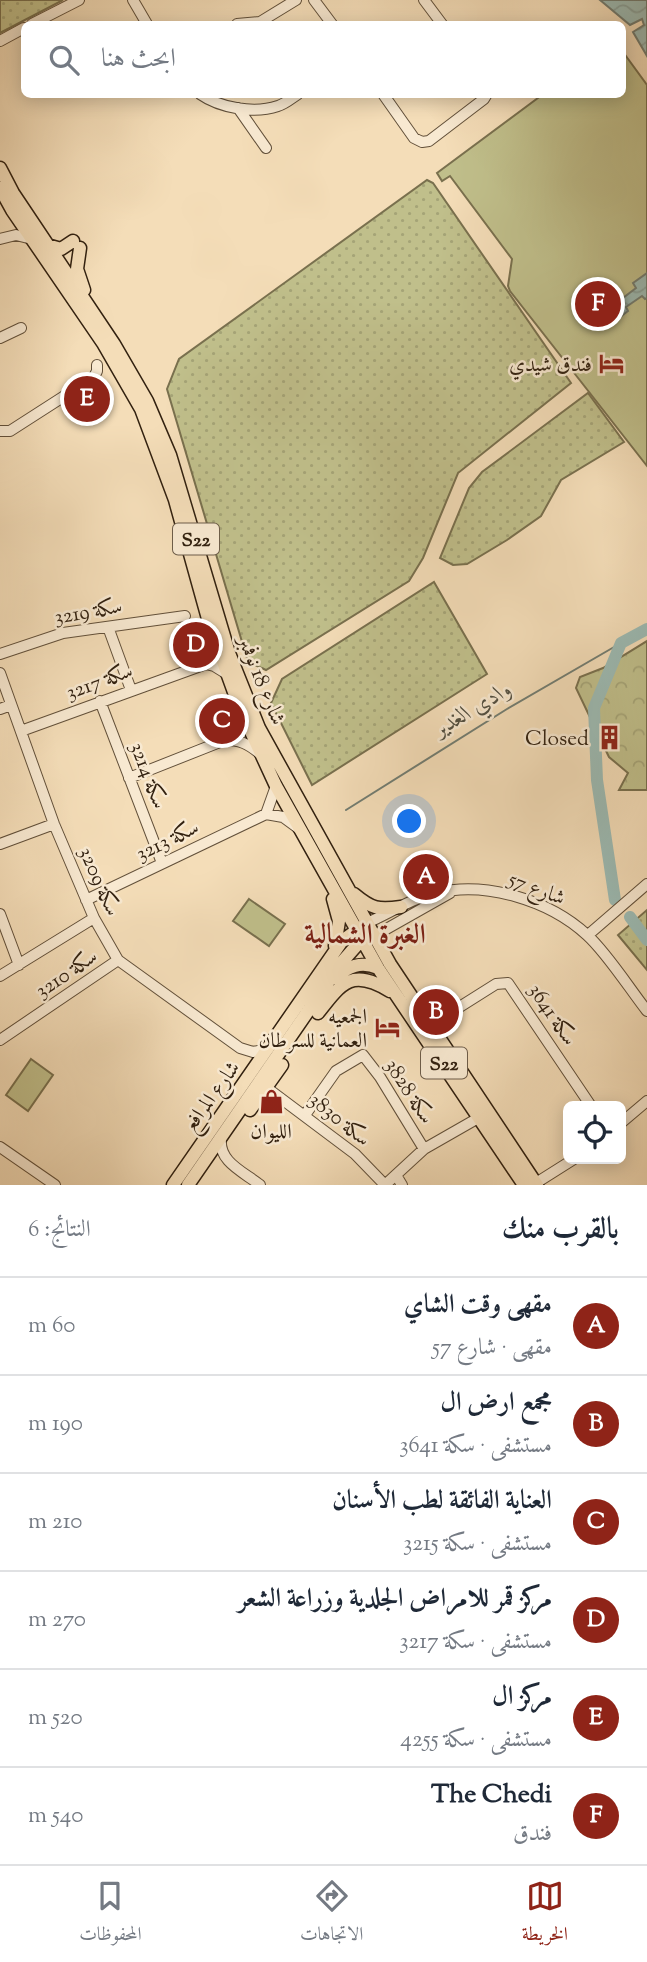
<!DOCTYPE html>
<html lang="ar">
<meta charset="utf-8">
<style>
:root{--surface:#fff;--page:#f2f2f3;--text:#1f2937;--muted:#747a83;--line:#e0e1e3;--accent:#8f2418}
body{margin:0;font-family:"Sorts Mill Goudy",Amiri,serif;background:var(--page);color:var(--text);direction:rtl}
.controls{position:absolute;right:21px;bottom:21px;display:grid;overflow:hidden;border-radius:10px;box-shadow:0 4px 18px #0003}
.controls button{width:63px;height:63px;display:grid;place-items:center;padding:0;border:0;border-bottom:2px solid var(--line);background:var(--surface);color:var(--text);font:35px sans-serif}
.you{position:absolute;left:410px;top:822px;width:24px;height:24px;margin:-18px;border:5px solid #fff;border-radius:50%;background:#1a73e8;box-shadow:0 0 0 10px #1a73e833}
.badge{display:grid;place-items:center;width:46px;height:46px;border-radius:50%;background:var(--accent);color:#fff;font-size:23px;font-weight:700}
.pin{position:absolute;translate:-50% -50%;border:4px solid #fff;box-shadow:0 2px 7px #0006}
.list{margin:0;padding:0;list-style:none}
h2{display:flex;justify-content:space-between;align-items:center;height:91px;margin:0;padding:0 28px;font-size:30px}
h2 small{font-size:23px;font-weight:400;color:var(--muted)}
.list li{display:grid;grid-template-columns:46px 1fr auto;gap:21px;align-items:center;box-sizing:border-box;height:98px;padding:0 28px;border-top:2px solid var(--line)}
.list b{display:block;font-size:26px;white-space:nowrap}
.list p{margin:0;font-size:23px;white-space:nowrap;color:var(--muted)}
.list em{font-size:23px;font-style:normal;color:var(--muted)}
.icon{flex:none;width:38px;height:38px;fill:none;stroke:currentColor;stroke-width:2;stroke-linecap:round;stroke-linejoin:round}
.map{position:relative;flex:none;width:647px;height:1185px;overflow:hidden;direction:ltr}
.search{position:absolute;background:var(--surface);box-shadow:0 4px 18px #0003;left:21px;right:21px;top:21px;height:77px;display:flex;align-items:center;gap:18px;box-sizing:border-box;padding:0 24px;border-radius:10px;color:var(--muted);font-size:26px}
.sheet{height:679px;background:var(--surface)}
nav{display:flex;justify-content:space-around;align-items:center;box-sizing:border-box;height:98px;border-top:2px solid var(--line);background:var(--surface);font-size:19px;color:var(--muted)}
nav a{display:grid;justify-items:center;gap:4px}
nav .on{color:var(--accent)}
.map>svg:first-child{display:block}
</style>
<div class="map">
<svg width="647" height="1185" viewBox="0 0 647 1185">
<defs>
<pattern id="grass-dots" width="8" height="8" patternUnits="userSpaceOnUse" patternTransform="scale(1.75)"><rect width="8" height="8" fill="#c0bf8b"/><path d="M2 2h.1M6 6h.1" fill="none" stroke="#a5a477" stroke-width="1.8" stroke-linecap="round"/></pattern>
<pattern id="park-crowns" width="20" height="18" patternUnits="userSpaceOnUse" patternTransform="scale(1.75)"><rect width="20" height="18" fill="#c0bf8b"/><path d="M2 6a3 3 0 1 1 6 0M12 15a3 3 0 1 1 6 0" fill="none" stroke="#a5a477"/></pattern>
<pattern id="water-waves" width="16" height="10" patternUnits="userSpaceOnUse" patternTransform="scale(1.75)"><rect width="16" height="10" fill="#9cbbb4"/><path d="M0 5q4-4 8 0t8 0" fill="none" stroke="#87a09a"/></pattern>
</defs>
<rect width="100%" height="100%" fill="#f4ddb8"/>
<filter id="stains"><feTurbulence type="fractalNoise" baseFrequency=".00286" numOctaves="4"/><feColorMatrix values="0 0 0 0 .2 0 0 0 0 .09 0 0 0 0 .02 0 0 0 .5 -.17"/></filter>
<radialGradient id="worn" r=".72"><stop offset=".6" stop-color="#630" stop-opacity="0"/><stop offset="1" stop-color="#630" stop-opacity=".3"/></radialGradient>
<path fill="url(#grass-dots)" stroke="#79704e" stroke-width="2" d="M0,0H63L0,33Z
M427,180L433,183L571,383L458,473L423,558L409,581L266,670L248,662L167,389L179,359Z
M588,393L624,442L561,480L541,516L507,540L467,564L453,565L440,558L469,488L482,472Z
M434,582L487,674L312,785L271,703L282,679Z
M647,910V970L618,935Z"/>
<path fill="url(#park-crowns)" stroke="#79704e" stroke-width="2" d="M647,641V790H619L628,773L609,757L576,688L580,677L603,668Z"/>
<path fill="#c0bf8b" stroke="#79704e" stroke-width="2" d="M623,52L647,85V466L510,291L508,286L512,259L450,176L442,181L437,173L542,95L622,94Z
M249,899L285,924L269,946L233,921Z
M31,1059L53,1075L28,1111L6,1095Z"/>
<path fill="url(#water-waves)" stroke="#727d72" stroke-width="2" d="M600,0H647V56L633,32L644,25L642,19L630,25Z
M647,273V298L645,299L642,296L626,307L628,311L620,317L609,303L612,300L615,304L636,288L633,283Z"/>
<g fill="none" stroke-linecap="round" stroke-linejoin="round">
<path stroke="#727d72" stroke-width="2" d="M346,810L507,709L621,643"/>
<path stroke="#9cbbb4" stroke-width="12" d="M615,900L597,780L594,708L621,643L647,629
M630,917L647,940"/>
<defs>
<path id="minor" d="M133,0L147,24
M314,0L332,24
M424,0L442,24
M32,24L79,0
M237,24L260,22L296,0
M0,41L24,28
M200,94C220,108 254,114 278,106C285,104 292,98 298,94
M383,94L414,138L422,142L429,141L484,99L487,94
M238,108L266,148
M0,239L16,235L32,239
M0,338L21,328
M0,431H10L94,377L97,371V365
M108,627L131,690
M0,654L63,633L185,616
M195,665L206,655L209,630
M0,673L54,824L94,918L118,960L240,1048L253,1052L268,1049
M100,701L162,863
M0,709L11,705
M21,731L206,664L214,666L227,674
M225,740C239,740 247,743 259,753
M129,778L225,740L234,731L239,706
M266,814L276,786
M0,844L54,824
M86,900L266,814L283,817L298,828
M0,914L19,965
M367,923C390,913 412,898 436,893C486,881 549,900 587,935C607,953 629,988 647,1011
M588,935L647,884
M374,936L450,893
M0,976L94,918
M431,1025L496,984L508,983L591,1106
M0,1040L118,960
M267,1088L355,1154L385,1185
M305,1115L336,1071L363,1055L380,1077L424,1149
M621,1123L647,1101
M221,1138C218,1162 244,1172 260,1185
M0,1147L55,1185
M396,1175L402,1185
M536,1183L574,1159
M385,1185L424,1149L480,1117"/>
<path id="major" d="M0,168L13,193L114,344L147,401L170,455L229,653L259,728L390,964L537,1185
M0,188L12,210L103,343L141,409L175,500L210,626L239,706L276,786L378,968L524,1185
M47,245L61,249L73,241
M80,248L77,269L84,290
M354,894C372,909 378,910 401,907
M333,899L339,921L335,946
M335,978C348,966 361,961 378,968
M318,1013C342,982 352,968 390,991
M250,1110L282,1065
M173,1185L342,941L361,927
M188,1185L342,962L357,945L369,938"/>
</defs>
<use href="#minor" stroke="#62503a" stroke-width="12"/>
<use href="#major" stroke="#322110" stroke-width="15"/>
<use href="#minor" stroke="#f8e9d1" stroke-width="10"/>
<use href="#major" stroke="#f4ddb8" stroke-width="12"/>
</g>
<defs>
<symbol id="hotel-bare" viewBox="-9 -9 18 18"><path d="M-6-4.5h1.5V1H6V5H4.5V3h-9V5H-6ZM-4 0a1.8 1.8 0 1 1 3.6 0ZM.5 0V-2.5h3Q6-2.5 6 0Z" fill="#8f2418" stroke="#f8e9d1" stroke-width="2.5" paint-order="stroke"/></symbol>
<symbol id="building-bare" viewBox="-9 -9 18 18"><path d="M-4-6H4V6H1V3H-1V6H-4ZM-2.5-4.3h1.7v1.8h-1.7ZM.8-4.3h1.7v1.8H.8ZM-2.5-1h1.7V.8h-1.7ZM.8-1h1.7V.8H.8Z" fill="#8f2418" stroke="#f8e9d1" stroke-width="2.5" paint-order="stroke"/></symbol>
<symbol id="shop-bare" viewBox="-9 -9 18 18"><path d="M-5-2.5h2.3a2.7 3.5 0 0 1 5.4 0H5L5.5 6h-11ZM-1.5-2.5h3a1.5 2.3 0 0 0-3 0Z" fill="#8f2418" stroke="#f8e9d1" stroke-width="2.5" paint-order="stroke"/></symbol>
</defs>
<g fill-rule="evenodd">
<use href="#hotel-bare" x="594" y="346" width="35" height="35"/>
<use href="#building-bare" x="592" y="720" width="35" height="35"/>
<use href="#hotel-bare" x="370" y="1010" width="35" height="35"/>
<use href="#shop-bare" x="254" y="1084" width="35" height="35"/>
</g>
<g text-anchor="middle" stroke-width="5" stroke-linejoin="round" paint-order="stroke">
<g fill="#f8e9d1" stroke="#6d5d4a" stroke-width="2">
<rect x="173" y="523.5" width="46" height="31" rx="5"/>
<rect x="421" y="1047.5" width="46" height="31" rx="5"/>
</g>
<g font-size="19" font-weight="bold" fill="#322110">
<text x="196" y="546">S22</text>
<text x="444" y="1070">S22</text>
</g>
<g font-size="21" fill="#322110" stroke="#f8e9d1" text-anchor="end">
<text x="592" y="371">فندق شيدي</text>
<text x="589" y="745">Closed</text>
<text x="367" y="1023">الجمعيه<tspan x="367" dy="24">العمانية للسرطان</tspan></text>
<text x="271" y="1138" text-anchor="middle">الليوان</text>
</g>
<g font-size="21" fill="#322110" stroke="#f8e9d1">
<text transform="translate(88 611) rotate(-10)" y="7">سكة 3219</text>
<text transform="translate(262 680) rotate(68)" y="7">شارع 18 نوفمبر</text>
<text transform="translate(99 681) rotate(-20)" y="7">سكة 3217</text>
<text transform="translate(149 775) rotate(69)" y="7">سكة 3214</text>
<text transform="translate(167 840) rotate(-26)" y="7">سكة 3213</text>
<text transform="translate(100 881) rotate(66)" y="7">سكة 3209</text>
<text transform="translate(537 888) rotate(21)" y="7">شارع 57</text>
<text transform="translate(66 973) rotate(-34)" y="7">سكة 3210</text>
<text transform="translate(553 1014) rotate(56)" y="7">سكة 3641</text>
<text transform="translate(410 1091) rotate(57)" y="7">سكة 3828</text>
<text transform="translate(211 1096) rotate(-54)" y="7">شارع المرافع</text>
<text transform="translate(340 1119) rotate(39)" y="7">سكة 3830</text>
</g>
<g font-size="23" font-style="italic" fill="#524f41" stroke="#f8e9d1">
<text transform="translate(472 708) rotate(-31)" y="8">وادي الغدير</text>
</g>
<g font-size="28" font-weight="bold" fill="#7a1f14" stroke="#f8e9d1">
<text x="365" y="943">الغبرة الشمالية</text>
</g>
</g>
<rect width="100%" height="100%" filter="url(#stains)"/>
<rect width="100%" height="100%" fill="url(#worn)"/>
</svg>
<div class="controls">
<button><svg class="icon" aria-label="locate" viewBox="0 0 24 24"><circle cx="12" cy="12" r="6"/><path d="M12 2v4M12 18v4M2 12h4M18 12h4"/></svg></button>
</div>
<div class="you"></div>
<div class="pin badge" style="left:426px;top:877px">A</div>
<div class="pin badge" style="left:436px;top:1012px">B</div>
<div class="pin badge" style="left:222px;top:721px">C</div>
<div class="pin badge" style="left:196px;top:645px">D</div>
<div class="pin badge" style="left:87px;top:399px">E</div>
<div class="pin badge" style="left:598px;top:304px">F</div>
<div class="search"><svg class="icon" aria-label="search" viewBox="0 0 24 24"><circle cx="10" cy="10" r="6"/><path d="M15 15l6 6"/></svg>ابحث هنا</div>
</div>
<section class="sheet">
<h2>بالقرب منك<small>النتائج: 6</small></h2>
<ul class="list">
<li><span class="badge">A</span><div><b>مقهى وقت الشاي</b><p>مقهى · شارع 57</p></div><em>60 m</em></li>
<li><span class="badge">B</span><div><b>مجمع ارض ال</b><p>مستشفى · سكة 3641</p></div><em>190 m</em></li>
<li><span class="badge">C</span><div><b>العناية الفائقة لطب الأسنان</b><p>مستشفى · سكة 3215</p></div><em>210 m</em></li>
<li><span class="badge">D</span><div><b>مركز قمر للامراض الجلدية وزراعة الشعر</b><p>مستشفى · سكة 3217</p></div><em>270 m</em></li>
<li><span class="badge">E</span><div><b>مركز ال</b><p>مستشفى · سكة 4255</p></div><em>520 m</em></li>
<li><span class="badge">F</span><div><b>The Chedi</b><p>فندق</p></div><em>540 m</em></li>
</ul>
</section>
<nav>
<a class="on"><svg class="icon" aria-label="map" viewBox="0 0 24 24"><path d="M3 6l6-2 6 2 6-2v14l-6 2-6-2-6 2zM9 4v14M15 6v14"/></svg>الخريطة</a>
<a><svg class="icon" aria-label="directions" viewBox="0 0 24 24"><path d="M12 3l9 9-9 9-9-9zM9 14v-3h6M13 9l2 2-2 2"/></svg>الاتجاهات</a>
<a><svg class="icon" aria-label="saved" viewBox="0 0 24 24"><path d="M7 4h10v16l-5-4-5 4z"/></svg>المحفوظات</a>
</nav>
